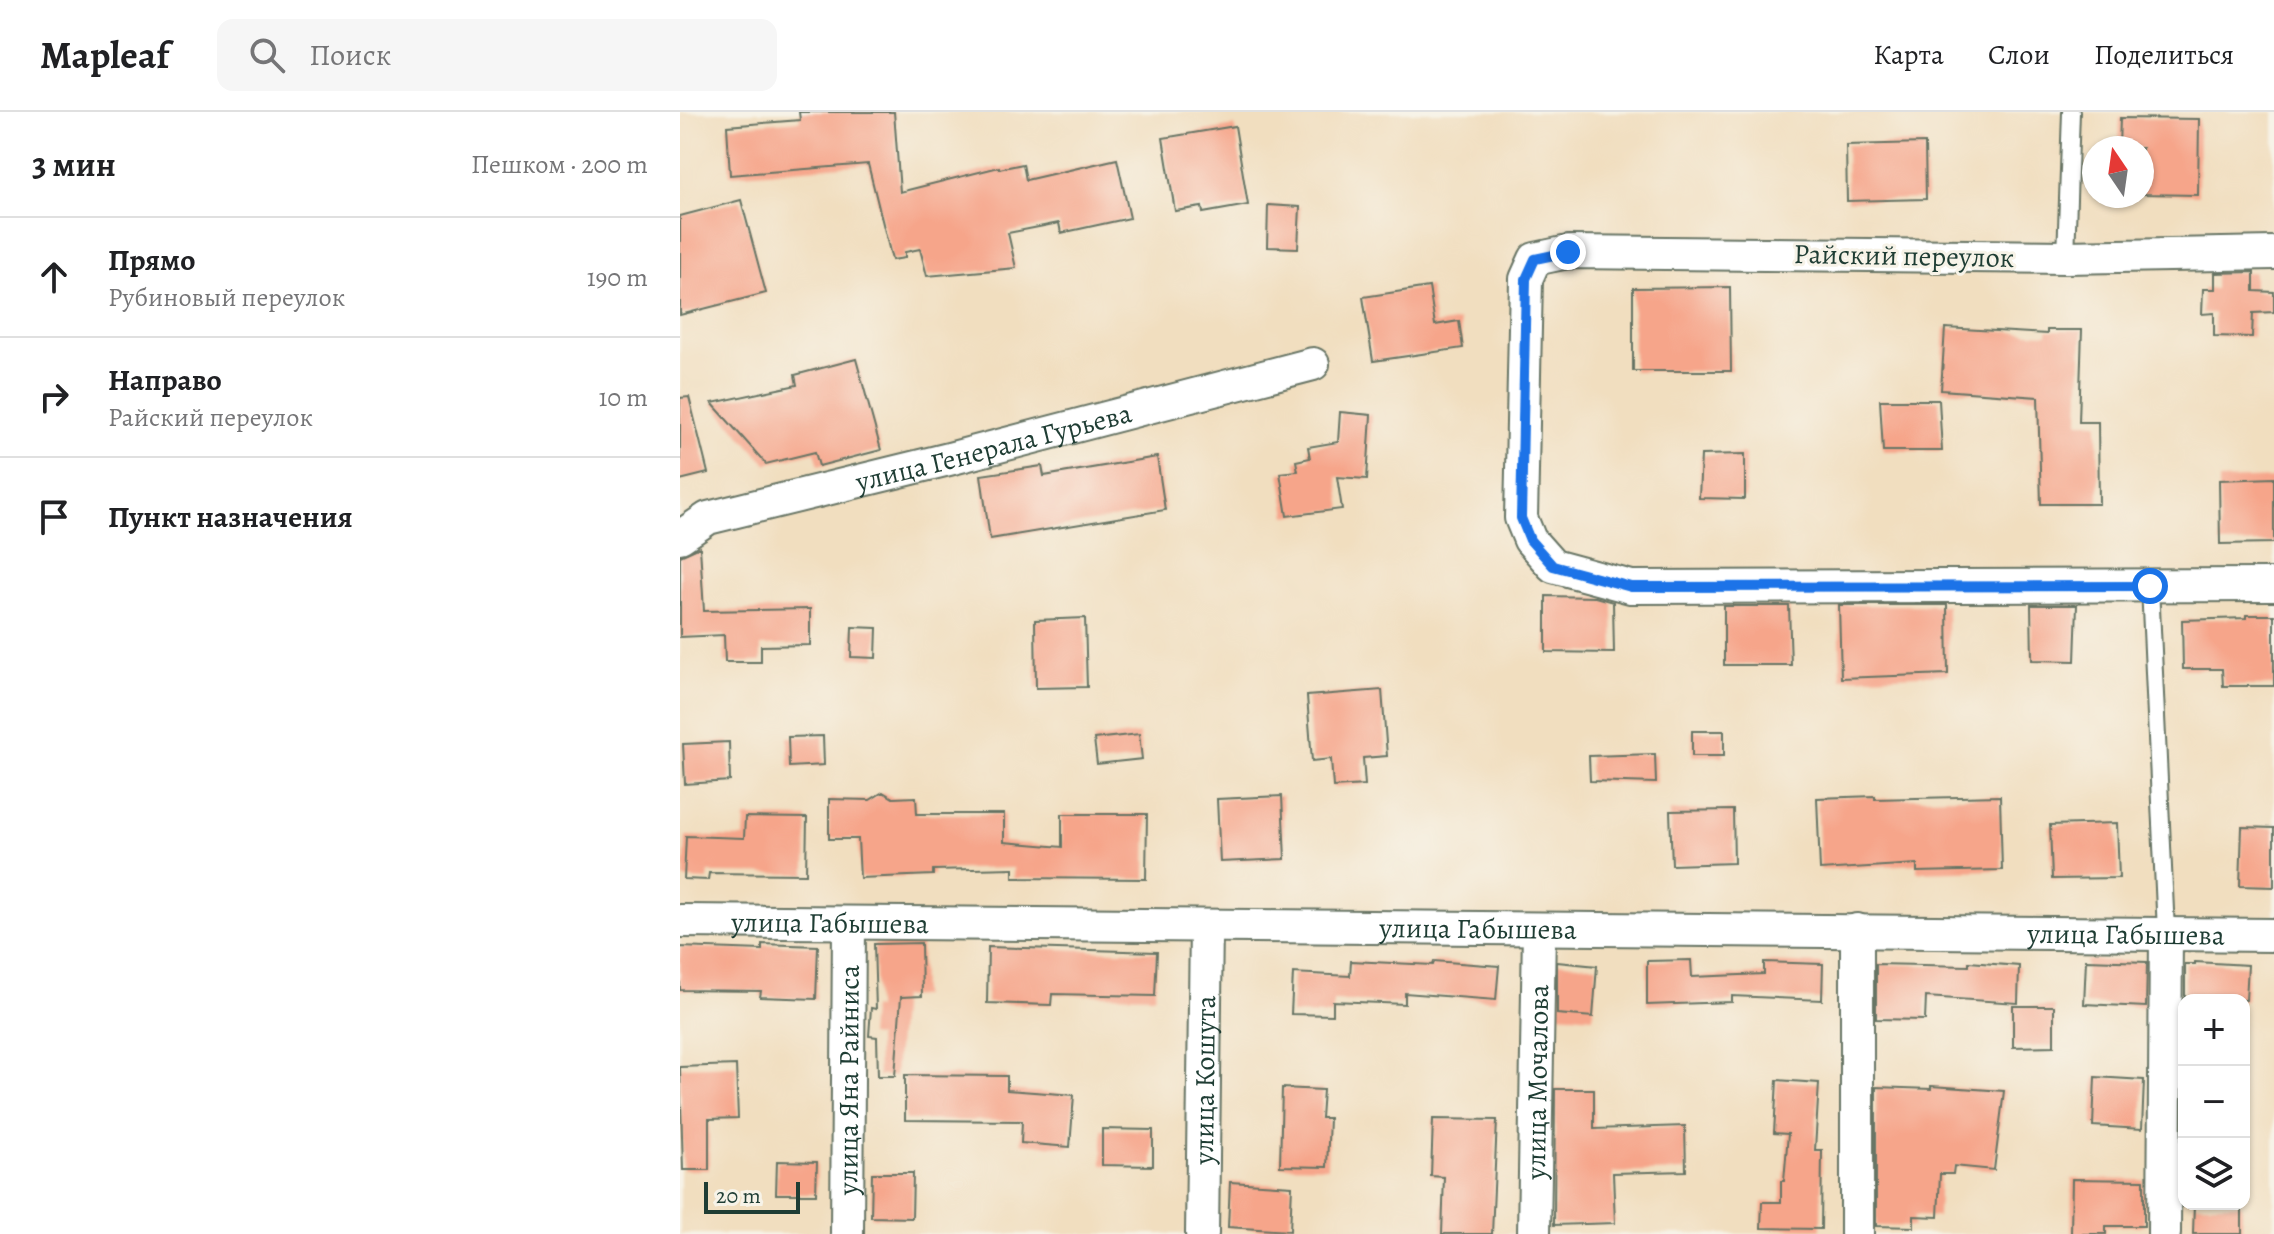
<!DOCTYPE html>
<html lang="ru">
<meta charset="utf-8">
<style>
:root{--surface:#fff;--page:#f6f6f6;--text:#202124;--muted:#757577;--line:#e0e0e0}
body{margin:0;font-family:Alegreya,serif;background:var(--page);color:var(--text)}
.controls{position:absolute;right:24px;bottom:24px;display:grid;overflow:hidden;border-radius:16px;box-shadow:0 2px 6px #0004}
.controls button{width:72px;height:72px;display:grid;place-items:center;padding:0;border:0;border-bottom:2px solid var(--line);background:var(--surface);color:var(--text);font:40px sans-serif}
.compass{position:absolute;left:1402px;top:24px;width:72px;height:72px;border-radius:50%;background:var(--surface);box-shadow:0 2px 6px #0004;rotate:347deg}
.scale{position:absolute;left:24px;bottom:20px;width:96px;box-sizing:border-box;padding-left:8px;border:4px solid #1f3d34;border-top:0;font-size:22px;line-height:28px;white-space:nowrap;color:#1f3d34;-webkit-text-stroke:6px #f7f3e8;paint-order:stroke}
.stop{position:absolute;width:24px;height:24px;margin:-18px;border:6px solid #1a73e8;border-radius:50%;background:#fff}
.stop.end{background:#1a73e8;border-color:#fff;box-shadow:0 2px 8px #0008}
.list{margin:0;padding:0;list-style:none}
h2{display:flex;justify-content:space-between;align-items:center;height:104px;margin:0;padding:0 32px;font-size:34px}
h2 small{font-size:26px;font-weight:400;color:var(--muted)}
.list li{display:grid;grid-template-columns:52px 1fr auto;gap:24px;align-items:center;box-sizing:border-box;height:120px;padding:0 32px;border-top:2px solid var(--line)}
.list b{display:block;font-size:30px;white-space:nowrap}
.list p{margin:0;font-size:26px;white-space:nowrap;color:var(--muted)}
.list em{font-size:26px;font-style:normal;color:var(--muted)}
.icon{flex:none;width:44px;height:44px;fill:none;stroke:currentColor;stroke-width:2;stroke-linecap:round;stroke-linejoin:round}
.map{position:relative;flex:none;width:1594px;height:1122px;overflow:hidden}
header{display:flex;align-items:center;gap:48px;box-sizing:border-box;height:112px;padding:0 40px;background:var(--surface);border-bottom:2px solid var(--line)}
header strong{font-size:38px}
nav{display:flex;gap:44px;margin-inline-start:auto;font-size:28px}
.search{width:560px;height:72px;background:var(--page);display:flex;align-items:center;gap:20px;box-sizing:border-box;padding:0 28px;border-radius:16px;color:var(--muted);font-size:30px}
main{display:flex}
aside{flex:1;background:var(--surface)}
.map>svg:first-child{display:block}
</style>
<header>
<strong>Mapleaf</strong>
<div class="search"><svg class="icon" aria-label="search" viewBox="0 0 24 24"><circle cx="10" cy="10" r="6"/><path d="M15 15l6 6"/></svg>Поиск</div>
<nav><a>Карта</a><a>Слои</a><a>Поделиться</a></nav>
</header>
<main>
<aside>
<h2>3 мин<small>Пешком · 200 m</small></h2>
<ul class="list">
<li><svg class="icon" aria-label="ahead" viewBox="0 0 24 24"><path d="M12 20V5M6 11l6-6 6 6"/></svg><div><b>Прямо</b><p>Рубиновый переулок</p></div><em>190 m</em></li>
<li><svg class="icon" aria-label="right" viewBox="0 0 24 24"><path d="M7 20v-9h11M14 6l5 5-5 5"/></svg><div><b>Направо</b><p>Райский переулок</p></div><em>10 m</em></li>
<li><svg class="icon" aria-label="arrive" viewBox="0 0 24 24"><path d="M6 21V4h12l-3 4 3 4H6"/></svg><div><b>Пункт назначения</b></div></li>
</ul>
</aside>
<div class="map">
<svg width="1594" height="1122" viewBox="0 0 1594 1122">
<rect width="100%" height="100%" fill="#f7f3e8"/>
<filter id="ink" filterUnits="userSpaceOnUse"><feTurbulence type="fractalNoise" baseFrequency=".0125" numOctaves="2"/><feDisplacementMap in="SourceGraphic" scale="16" xChannelSelector="R" yChannelSelector="G"/><feConvolveMatrix kernelMatrix="1 2 1 2 8 2 1 2 1" color-interpolation-filters="sRGB"/></filter>
<filter id="wash" filterUnits="userSpaceOnUse"><feTurbulence type="fractalNoise" baseFrequency=".006" numOctaves="4" result="noise"/><feDisplacementMap in="SourceGraphic" scale="32" xChannelSelector="R" yChannelSelector="G"/><feGaussianBlur stdDeviation="1.8" result="paint"/><feColorMatrix in="noise" values="0 0 0 0 0 0 0 0 0 0 0 0 0 0 0 0 0 1.4 0 .05"/><feComposite in="paint" operator="in"/></filter>
<g filter="url(#wash)">
<rect width="100%" height="100%" fill="#f1debf"/>
<g id="blocks">
<path fill="#f6a58a" d="M119,0H214L220,80L319,55V57L343,52L346,68L437,47L450,106L381,121L379,111L328,121L336,156L247,164L240,137L225,140V146L212,148L188,52L50,63L47,14L120,8Z
M1440,6L1519,7L1518,83L1462,82V36H1439Z
M555,14L568,93L523,101L522,95L495,99L483,26Z
M1245,31L1246,87L1167,89L1166,33Z
M61,88L86,181L0,203V104Z
M588,93L620,95L618,136L587,135Z
M1574,160V179L1594,180V200L1573,201L1572,225L1534,224V201L1522,202L1523,177H1535V161Z
M749,175L755,213L779,209L783,236L693,249L683,185Z
M1050,175L1051,259H953V176Z
M1265,216L1367,222V218H1402L1399,310H1418L1419,392H1361L1358,285L1261,278Z
M176,247L201,338L139,354L135,340L86,352L32,291L117,273L115,263Z
M9,285L28,361L0,368V286Z
M1200,288H1259L1262,339H1203Z
M660,300L691,303L687,367L657,365L662,397L607,404L600,361L618,359L616,349L630,346L628,335L658,330Z
M1065,342V387L1019,386L1021,343Z
M477,345L485,398L310,427L301,363L362,354L364,364Z
M1594,366V431L1540,432L1539,368Z
M20,435L24,499L130,497V533L81,534V550H45L44,523L0,525V444Z
M866,484L915,485L933,490L934,541L866,540Z
M1159,493H1267L1268,562L1161,566Z
M1351,493H1397L1395,549L1352,548Z
M1044,494H1109L1111,553H1044Z
M1566,503H1594V574H1543L1542,557H1503L1502,508L1566,506Z
M405,506L407,575L356,576L355,508Z
M172,515L197,516L196,546L171,545Z
M702,578L707,644L683,646L685,673L653,675L651,647L632,649L627,584Z
M1012,619H1044V644H1012Z
M459,622L462,647L417,652L414,627Z
M143,624L144,653L109,655L108,625Z
M49,630L50,669L5,672L3,632Z
M975,642L976,671L910,669L909,644Z
M203,680L213,686L236,685L237,702H324V730L382,735V702H467L466,767L333,766V756L253,758V763L180,766L178,727H149V687L190,688Z
M602,684L605,747L540,750L537,687Z
M1195,684V687L1320,684L1322,758L1237,760V752L1140,758L1137,686Z
M1053,698L1054,751L992,753L990,699Z
M65,705L127,706L126,762L29,761L28,768L4,767L6,724L64,726Z
M1437,711L1439,766L1372,767L1370,713Z
M1562,715L1594,716V775L1560,774Z
M241,831L242,884L221,885L215,964H198L197,925L189,924L191,896L196,897L194,832Z
M82,832L138,834L136,887L80,885L81,879L0,878V835L82,838Z
M308,835L477,840L475,884L372,882L371,893L307,891Z
M1011,848L1012,865L1084,862V850L1143,852L1142,888L1052,884V890L967,893V849Z
M1406,848L1467,850L1466,895L1404,892Z
M671,849L753,853L754,849L819,854L816,888L725,881V892L653,889V903L611,902L613,861L670,864Z
M877,850L917,854L913,905L877,902Z
M1289,850L1339,854L1338,891L1246,885L1245,908L1196,907V852L1289,854Z
M1515,850L1568,853L1566,888H1505V852H1515Z
M1333,894H1374V934L1333,935Z
M56,953L58,1006L29,1007V1058H3L0,955Z
M225,963L327,964V978L394,983L390,1035L341,1031L342,1009L225,1008Z
M1415,965L1464,968L1462,1017L1413,1014Z
M1097,968L1139,971L1135,1038H1142L1141,1117L1081,1116L1082,1090H1101V1069H1104L1108,1022L1094,1021Z
M1251,974L1324,979L1314,1058L1274,1054L1273,1062H1260L1258,1105L1234,1104V1115L1196,1114V975L1251,977Z
M602,976L643,978L641,1006H649L647,1055L600,1054Z
M875,977H914V1017L1005,1014L1006,1059L933,1061L935,1111L874,1113Z
M753,1007L817,1008L812,1122H762L764,1065L751,1064Z
M422,1017L473,1018V1054L422,1053Z
M97,1049L137,1050L136,1082H96Z
M192,1061H233L232,1106L191,1105Z
M1392,1067L1464,1068V1114H1426V1122H1391Z
M550,1070L612,1074L610,1119L548,1115Z
M1514,1092H1562V1122H1513Z"/>
</g>
</g>
<g filter="url(#ink)">
<use href="#blocks" fill-opacity="0" stroke="#687565" stroke-width="2"/>
<g fill="none" stroke-linecap="round" stroke-linejoin="round">
<defs>
<path id="lane" d="M1386,145L1391,0
M1470,474L1486,820"/>
<g id="street">
<path d="M1594,141L1386,145L888,140L855,147L846,167L841,406L850,428L873,454L951,475L1594,473"/>
<path id="s1" d="M0,425L28,406L269,347L633,252"/>
<path id="s2" d="M0,809L1594,823"/>
<path id="s3" d="M167,1122L169,812"/>
<path id="s4" d="M522,1122L526,814"/>
<path id="s5" d="M854,1122L859,817"/>
<path d="M1177,1122V818"/>
<path d="M1484,1122L1486,820"/>
</g>
</defs>
<use href="#lane" stroke="#687565" stroke-width="20"/>
<use href="#street" stroke="#687565" stroke-width="36"/>
<use href="#lane" stroke="#fff" stroke-width="16"/>
<use href="#street" stroke="#fff" stroke-width="32"/>
</g>
</g>
<g fill="none" stroke-linecap="round" stroke-linejoin="round" filter="url(#ink)">
<path stroke="#1a73e8" stroke-width="10" d="M888,140L855,147L846,167L841,406L850,428L873,454L951,475L1470,474"/>
</g>
<g text-anchor="middle" stroke-width="6" stroke-linejoin="round" paint-order="stroke">
<g font-size="28" fill="#1f3d34" stroke="#f7f3e8">
<text transform="translate(1224 143) rotate(1)" y="10">Райский переулок</text>
<text dy="10" stroke="none"><textPath href="#s1" startOffset="328">улица Генерала Гурьева</textPath></text>
<text dy="10" stroke="none"><textPath href="#s2" startOffset="150">улица Габышева</textPath></text>
<text dy="10" stroke="none"><textPath href="#s2" startOffset="798">улица Габышева</textPath></text>
<text dy="10" stroke="none"><textPath href="#s2" startOffset="1446">улица Габышева</textPath></text>
<text dy="10" stroke="none"><textPath href="#s3" startOffset="154">улица Яна Райниса</textPath></text>
<text dy="10" stroke="none"><textPath href="#s4" startOffset="154">улица Кошута</textPath></text>
<text dy="10" stroke="none"><textPath href="#s5" startOffset="152">улица Мочалова</textPath></text>
</g>
</g>
</svg>
<div class="controls">
<button>+</button>
<button>−</button>
<button><svg class="icon" aria-label="layers" viewBox="0 0 24 24"><path d="M12 4l9 5-9 5-9-5zM3 14l9 5 9-5"/></svg></button>
</div>
<svg class="compass" viewBox="-18 -18 36 36"><path d="M0-13l5 13h-10z" fill="#e53935"/><path d="M0 13l5-13h-10z" fill="#757577"/></svg>
<div class="scale">20 m</div>
<div class="stop" style="left:1470px;top:474px"></div>
<div class="stop end" style="left:888px;top:140px"></div>
</div>
</main>
